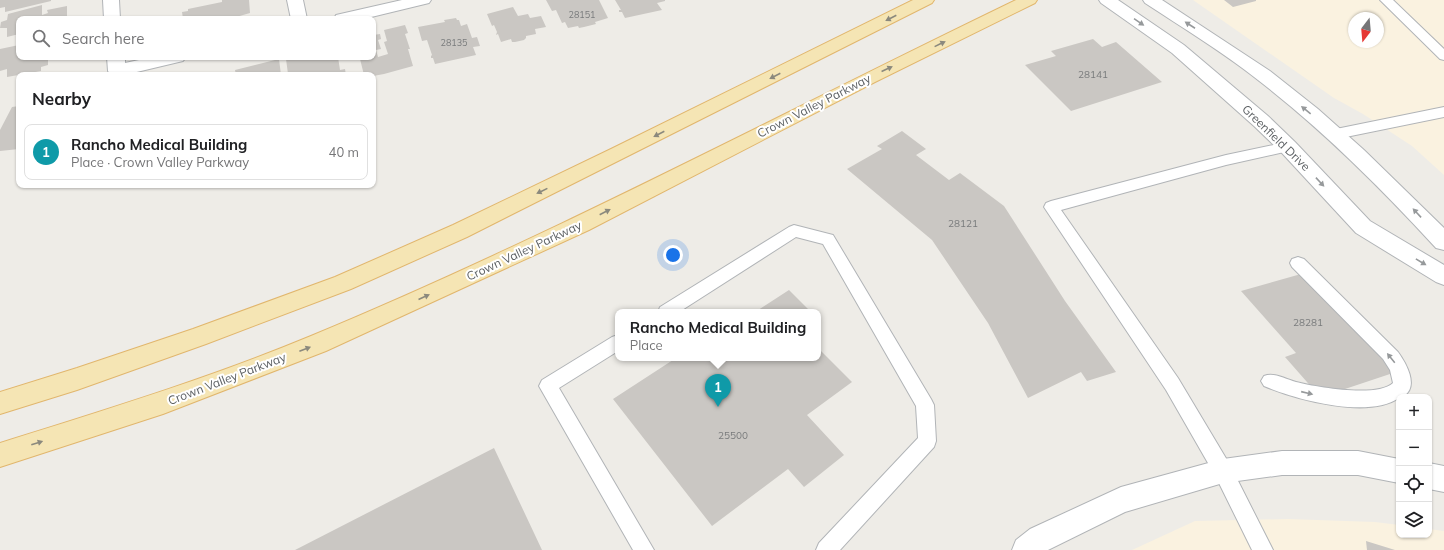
<!DOCTYPE html>
<meta charset="utf-8">
<style>
:root{--surface:#fff;--page:#f6f6f6;--text:#202124;--muted:#757577;--line:#e0e0e0;--accent:#d54648}
body{margin:0;font-family:Mulish,sans-serif;background:var(--page);color:var(--text)}
.controls{position:absolute;right:12px;bottom:12px;display:grid;overflow:hidden;border-radius:8px;box-shadow:0 1px 3px #0004}
.controls button{width:36px;height:36px;display:grid;place-items:center;padding:0;border:0;border-bottom:1px solid var(--line);background:var(--surface);color:var(--text);font:20px sans-serif}
.compass{position:absolute;left:1348px;top:12px;width:36px;height:36px;border-radius:50%;background:var(--surface);box-shadow:0 1px 3px #0004;rotate:196deg}
.you{position:absolute;left:673px;top:255px;width:14px;height:14px;margin:-10px;border:3px solid #fff;border-radius:50%;background:#1a73e8;box-shadow:0 0 0 6px #1a73e833}
.badge{display:grid;place-items:center;width:26px;height:26px;border-radius:50%;background:var(--accent);color:#fff;font-size:13px;font-weight:700}
.pin{position:absolute;translate:-50% -33px;filter:drop-shadow(0 1px 2px #0008)}
.pin::after{content:'';position:absolute;top:21px;width:14px;height:12px;background:inherit;clip-path:polygon(0 0,100% 0,50% 100%)}
.popup{position:absolute;left:615px;top:309px;width:206px;height:52px;box-sizing:border-box;display:grid;place-content:center;border-radius:8px;background:var(--surface);filter:drop-shadow(0 1px 3px #0005);font-size:13px;white-space:nowrap;color:var(--muted)}
.popup b{font-size:15px;color:var(--text)}
.popup::after{content:'';position:absolute;left:50%;top:100%;margin-left:-8px;border:8px solid transparent;border-top-color:var(--surface)}
.list{margin:0;padding:0;list-style:none}
h2{display:flex;justify-content:space-between;align-items:center;height:52px;margin:0;padding:0 16px;font-size:17px}
h2 small{font-size:13px;font-weight:400;color:var(--muted)}
.list li{display:grid;grid-template-columns:26px 1fr auto;gap:12px;align-items:center;box-sizing:border-box;height:56px;margin:0 8px 8px;padding:0 8px;border:1px solid var(--line);border-radius:8px}
.list b{display:block;font-size:15px;white-space:nowrap}
.list p{margin:0;font-size:13px;white-space:nowrap;color:var(--muted)}
.list em{font-size:13px;font-style:normal;color:var(--muted)}
.icon{flex:none;width:22px;height:22px;fill:none;stroke:currentColor;stroke-width:2;stroke-linecap:round;stroke-linejoin:round}
.map{position:relative;flex:none;width:1444px;height:550px;overflow:hidden}
.search{position:absolute;background:var(--surface);box-shadow:0 1px 3px #0004;left:16px;top:16px;width:360px;height:44px;display:flex;align-items:center;gap:10px;box-sizing:border-box;padding:0 14px;border-radius:8px;color:var(--muted);font-size:15px}
.panel{position:absolute;background:var(--surface);box-shadow:0 1px 3px #0004;left:16px;top:72px;width:360px;height:116px;border-radius:8px}
.map>svg:first-child{display:block}
</style>
<div class="map">
<svg width="1444" height="550" viewBox="0 0 1444 550">
<rect width="100%" height="100%" fill="#eeece7"/>
<path fill="#faf2e0" fill-rule="evenodd" d="M1193,0H1444V175L1412,146L1363,114L1334,98ZM1354,18H1378V42H1354Z
M1288,519L1375,522L1399,525V535H1429V529L1444,531V550H1132L1195,521Z"/>
<path fill="#cac7c3" d="M0,0H51V1L5,12V7L0,8Z
M222,0H249L250,13L229,19H183L182,12L188,11V9L222,2Z
M546,0H599L608,18L595,22L596,24L584,27L579,28L578,26L568,28L565,22L562,23L556,10L552,11Z
M615,0H665V1L657,3L662,10L625,18L622,12H619V10H621Z
M1224,0H1256V1L1233,7Z
M42,5V15L48,13L47,10L67,6V19H19V34L7,37V28H0L1,22L7,20L8,14Z
M513,7L518,16L528,14L530,18L541,16L546,27L535,29L536,34L526,36V38L524,40L515,42H512L511,39L501,42L498,34L496,35L497,32L494,25L492,26L487,14Z
M456,18L457,20H459L461,26L467,24L472,38L477,37L480,46L473,47L476,55L435,64L433,58H431V56L432,55L427,40L422,41L418,27L445,22L444,20Z
M405,25L408,33L405,34L410,49H408L413,66L384,74L373,76L364,75L360,59L355,60V57H373V35L380,34L381,39L378,40L381,49L376,50L378,57L388,54L384,42L387,41L384,30Z
M1093,39L1102,47L1116,42L1162,82L1071,111L1025,65L1056,56L1051,51Z
M19,45V57L59,58L48,60V65L41,67V71L7,77V69L0,71V49Z
M294,57H338L340,70L345,69L346,75H295V73L288,74L286,59Z
M279,59L281,75H236L235,70Z
M19,106V149L0,151V130L12,107Z
M902,131L926,149L916,155L949,180L960,173L1004,206L1065,301L1116,372L1087,381L1081,372L1028,398L988,323L932,240L847,169L882,149L877,146Z
M1301,274L1396,372L1330,394L1323,387L1314,390L1285,357L1296,353L1241,291Z
M789,290L811,312H755Z
M818,348L852,382L807,415L844,455L804,487L788,469L712,526L613,399L676,358H818Z
M494,448L542,550H295Z
M1366,541L1395,550H1367Z"/>
<g fill="none" stroke-linecap="round" stroke-linejoin="round">
<defs>
<path id="service" d="M1380,0H1393L1444,49V60L1440,59Z
M1444,107V117L1336,139L1331,137L1329,134L1331,131L1336,129Z
M1288,142L1293,144L1295,147L1293,150L1226,165L1061,210L1178,378L1230,465L1273,550H1252L1216,477L1166,390L1044,207L1046,203L1051,201L1226,155Z
M794,225L833,235L931,399L934,405L936,441L934,447L840,550H816L819,543L918,438L916,406L823,244L796,237L679,312H658L660,307L789,227Z
M1298,257L1304,259L1398,352C1406,363 1419,386 1404,396C1403,397 1400,397 1399,398C1368,419 1297,400 1264,386L1261,381L1264,376C1274,372 1285,379 1296,382C1316,387 1377,398 1393,383L1390,370L1383,359L1292,267L1290,263L1292,259Z
M618,335V351L559,388L654,550H633L539,386L542,380L612,337Z"/>
<path id="minor" d="M103,0H119L120,19H104Z
M287,0H303L307,19H291Z
M402,0H431L429,3L363,19H334L336,15Z
M107,57H125V63L153,57H186L183,61L124,75H111L108,71Z"/>
<path id="tertiary" d="M1282,451H1358L1399,459V483L1358,475H1282L1223,483L1125,512L1048,550H1012L1016,540L1030,529L1121,487L1223,459Z
M1429,463L1444,466V492L1429,489Z"/>
<path id="secondary" d="M1099,0H1118L1184,45L1268,116L1295,142L1370,221L1444,265V285L1436,282L1356,233L1281,152L1254,126L1172,53L1101,3Z
M1143,0H1162L1270,71L1318,109L1364,150L1444,228V250L1436,248C1381,188 1323,130 1258,80C1223,52 1183,28 1145,3Z"/>
<path id="primary" d="M913,0H934L932,3L467,237L351,289L206,344L77,390L0,414V392L77,368L193,329L335,277L453,225L611,149Z
M1016,0H1037L1035,3L875,82L589,230L326,351L163,414L0,467V443C105,410 210,378 311,336C552,236 782,113 1016,0Z"/>
</defs>
<use href="#service" stroke="#b1b4b7" stroke-width="2"/>
<use href="#minor" stroke="#b1b4b7" stroke-width="2"/>
<use href="#tertiary" stroke="#b1b4b7" stroke-width="2"/>
<use href="#secondary" stroke="#b1b4b7" stroke-width="2"/>
<use href="#primary" stroke="#e1b66d" stroke-width="2"/>
<use href="#service" fill="#fff" fill-rule="evenodd"/>
<use href="#minor" fill="#fff" fill-rule="evenodd"/>
<use href="#tertiary" fill="#fff" fill-rule="evenodd"/>
<use href="#secondary" fill="#fff" fill-rule="evenodd"/>
<use href="#primary" fill="#f5e5b4" fill-rule="evenodd"/>
</g>
<defs><path id="oneway-solid" d="M-6-.8H1V-3.2L6.5 0L1 3.2V.8H-6Z"/></defs>
<g fill="#8b897d">
<use href="#oneway-solid" transform="translate(891 18) rotate(153)"/>
<use href="#oneway-solid" transform="translate(940 44) rotate(-26)"/>
<use href="#oneway-solid" transform="translate(887 69) rotate(-25)"/>
<use href="#oneway-solid" transform="translate(775 76) rotate(153)"/>
<use href="#oneway-solid" transform="translate(659 134) rotate(153)"/>
<use href="#oneway-solid" transform="translate(542 191) rotate(154)"/>
<use href="#oneway-solid" transform="translate(605 212) rotate(-27)"/>
<use href="#oneway-solid" transform="translate(424 297) rotate(-24)"/>
<use href="#oneway-solid" transform="translate(305 349) rotate(-21)"/>
<use href="#oneway-solid" transform="translate(37 443) rotate(-18)"/>
</g>
<g fill="#96999b">
<use href="#oneway-solid" transform="translate(1139 22) rotate(34)"/>
<use href="#oneway-solid" transform="translate(1190 25) rotate(-147)"/>
<use href="#oneway-solid" transform="translate(1306 110) rotate(-141)"/>
<use href="#oneway-solid" transform="translate(1320 182) rotate(47)"/>
<use href="#oneway-solid" transform="translate(1417 213) rotate(-133)"/>
<use href="#oneway-solid" transform="translate(1421 262) rotate(31)"/>
<use href="#oneway-solid" transform="translate(1391 358) rotate(-129)"/>
<use href="#oneway-solid" transform="translate(1307 393) rotate(13)"/>
</g>
<g text-anchor="middle" stroke-width="4" stroke-linejoin="round" paint-order="stroke">
<g font-size="9" fill="#797b7c">
<text x="582" y="18">28151</text>
<text x="454" y="46">28135</text>
</g>
<g font-size="10" fill="#797b7c">
<text x="1093" y="78">28141</text>
<text x="963" y="227">28121</text>
<text x="1308" y="326">28281</text>
<text x="733" y="439">25500</text>
</g>
<g font-size="12" fill="#5e6265" stroke="#fff">
<text transform="translate(814 106) rotate(-27)" y="4">Crown Valley Parkway</text>
<text transform="translate(1276 138) rotate(44)" y="4">Greenfield Drive</text>
<text transform="translate(524 251) rotate(-25)" y="4">Crown Valley Parkway</text>
<text transform="translate(227 379) rotate(-21)" y="4">Crown Valley Parkway</text>
</g>
</g>
</svg>
<div class="controls">
<button>+</button>
<button>−</button>
<button><svg class="icon" aria-label="locate" viewBox="0 0 24 24"><circle cx="12" cy="12" r="6"/><path d="M12 2v4M12 18v4M2 12h4M18 12h4"/></svg></button>
<button><svg class="icon" aria-label="layers" viewBox="0 0 24 24"><path d="M12 4l9 5-9 5-9-5zM3 14l9 5 9-5"/></svg></button>
</div>
<svg class="compass" viewBox="-18 -18 36 36"><path d="M0-13l5 13h-10z" fill="#e53935"/><path d="M0 13l5-13h-10z" fill="#757577"/></svg>
<div class="you"></div>
<div class="pin badge" style="left:718px;top:407px;background:#0f9aa8">1</div>
<div class="popup"><b>Rancho Medical Building</b>Place</div>
<div class="search"><svg class="icon" aria-label="search" viewBox="0 0 24 24"><circle cx="10" cy="10" r="6"/><path d="M15 15l6 6"/></svg>Search here</div>
<section class="panel">
<h2>Nearby<small></small></h2>
<ul class="list">
<li><span class="badge" style="background:#0f9aa8">1</span><div><b>Rancho Medical Building</b><p>Place · Crown Valley Parkway</p></div><em>40 m</em></li>
</ul>
</section>
</div>
